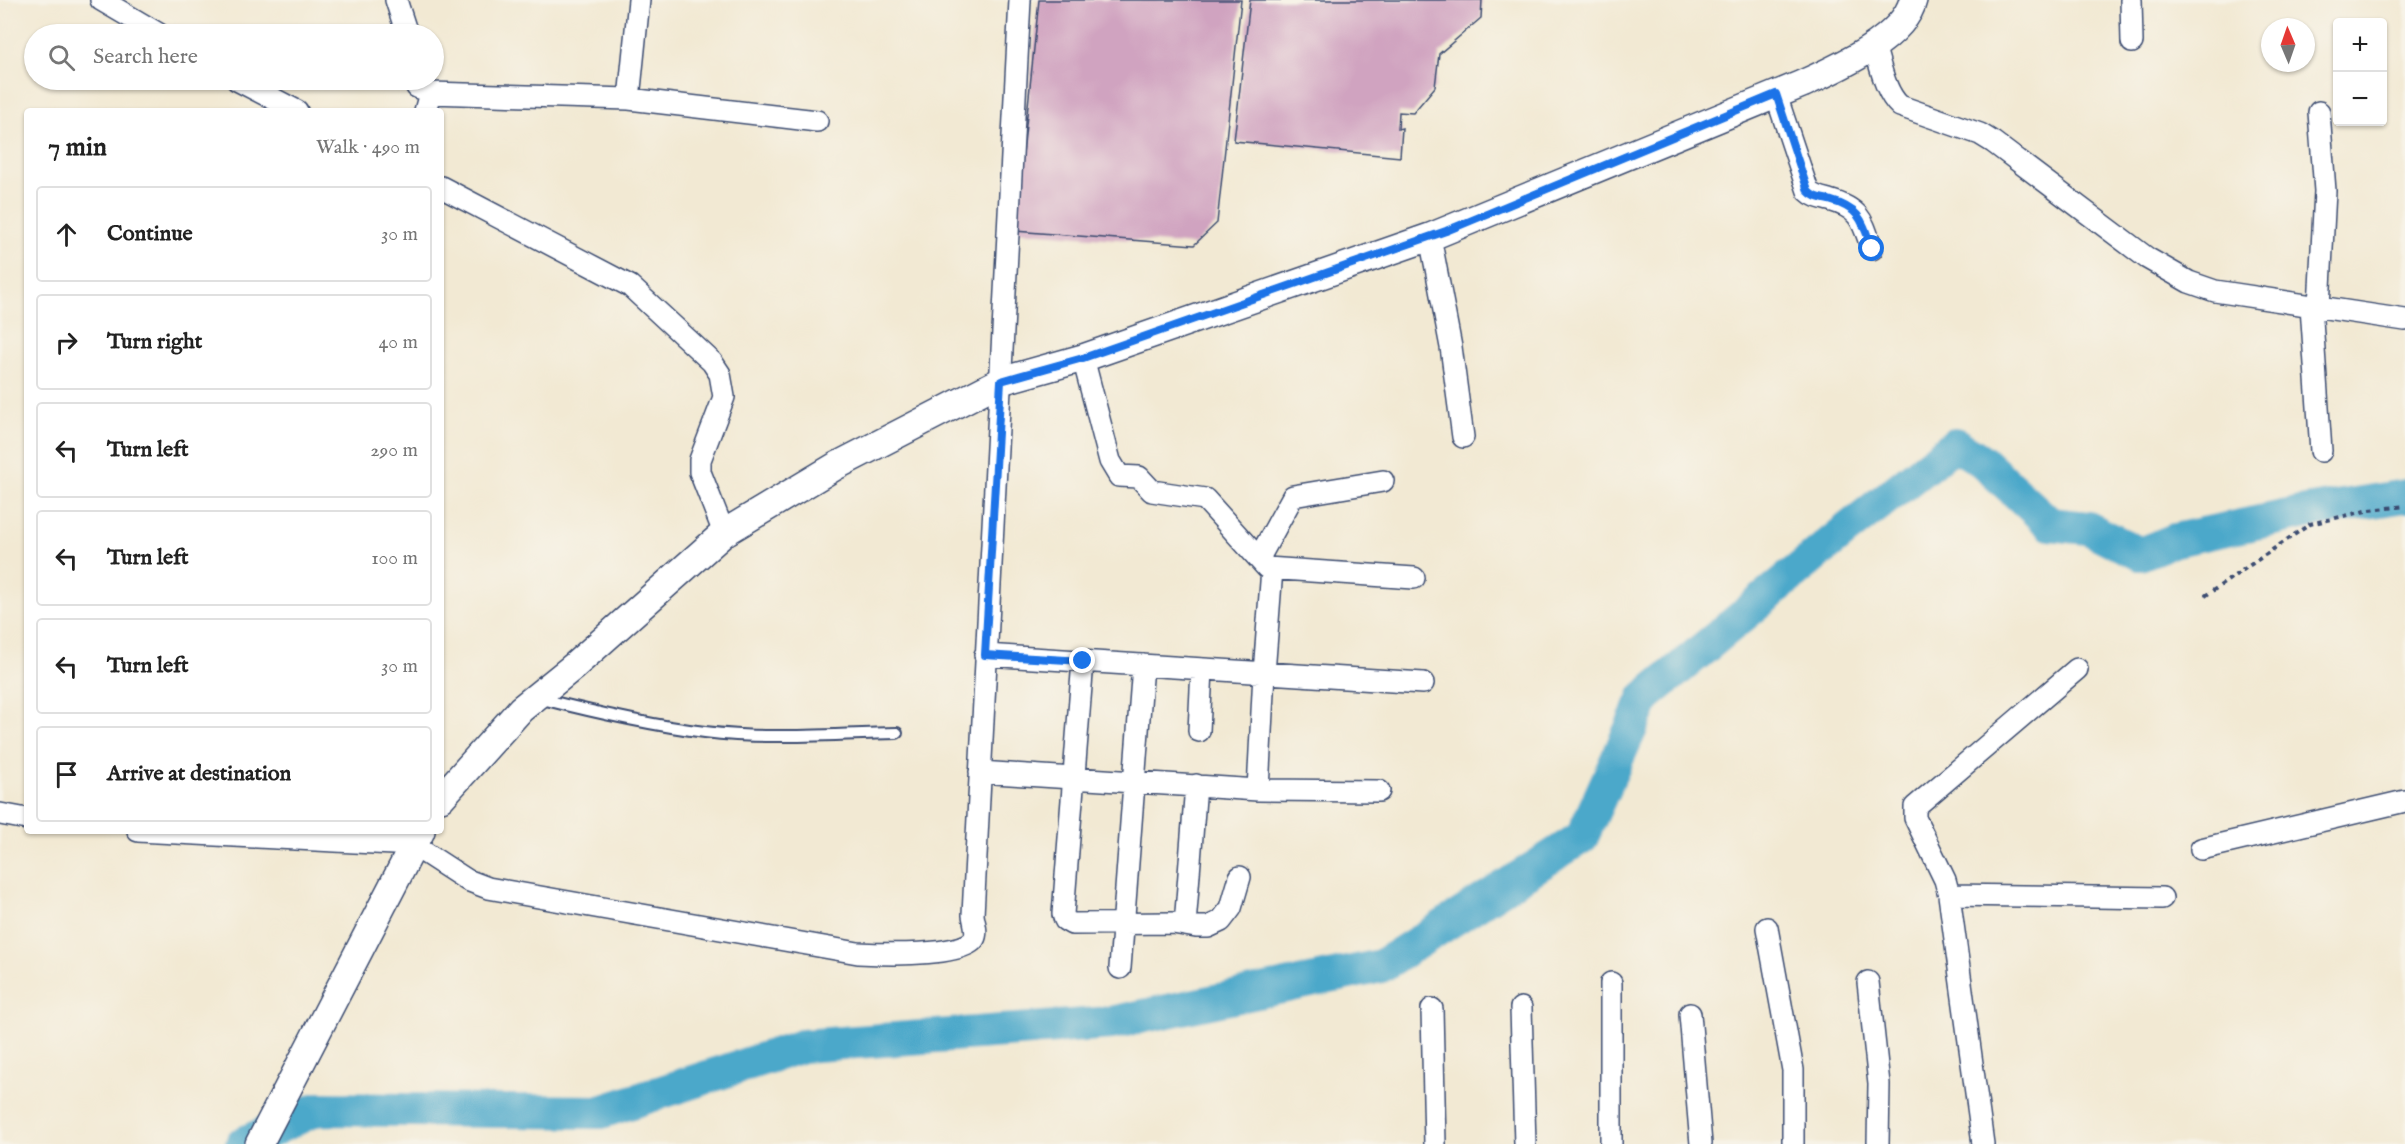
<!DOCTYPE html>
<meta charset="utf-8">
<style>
:root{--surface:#fff;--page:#f6f6f6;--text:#222;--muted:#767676;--line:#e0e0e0}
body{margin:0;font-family:"IM FELL English",serif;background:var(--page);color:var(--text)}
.controls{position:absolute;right:18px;top:18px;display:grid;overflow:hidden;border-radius:6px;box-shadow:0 2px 4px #0004}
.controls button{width:54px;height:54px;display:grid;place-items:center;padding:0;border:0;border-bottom:2px solid var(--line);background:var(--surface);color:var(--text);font:30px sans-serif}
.compass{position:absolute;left:2261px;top:18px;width:54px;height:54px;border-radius:50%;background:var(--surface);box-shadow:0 2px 4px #0004;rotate:358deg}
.stop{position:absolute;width:18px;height:18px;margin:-14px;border:4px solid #1a73e8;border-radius:50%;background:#fff}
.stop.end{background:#1a73e8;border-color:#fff;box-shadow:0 2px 6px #0008}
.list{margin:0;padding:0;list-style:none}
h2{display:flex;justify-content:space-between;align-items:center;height:78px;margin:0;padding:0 24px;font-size:26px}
h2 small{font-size:20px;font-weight:400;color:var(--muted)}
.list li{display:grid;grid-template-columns:39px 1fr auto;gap:18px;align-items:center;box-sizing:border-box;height:96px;margin:0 12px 12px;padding:0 12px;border:2px solid var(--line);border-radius:6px}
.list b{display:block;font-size:22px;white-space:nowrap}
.list em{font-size:20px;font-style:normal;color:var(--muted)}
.icon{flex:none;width:33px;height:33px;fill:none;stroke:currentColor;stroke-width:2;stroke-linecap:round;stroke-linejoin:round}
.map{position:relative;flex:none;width:2405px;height:1144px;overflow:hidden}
.search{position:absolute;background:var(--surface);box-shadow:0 2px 4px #0004;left:24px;top:24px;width:420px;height:66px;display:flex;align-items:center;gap:15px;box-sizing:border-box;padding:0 21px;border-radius:33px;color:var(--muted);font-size:22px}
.panel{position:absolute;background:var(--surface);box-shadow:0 2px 4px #0004;left:24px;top:108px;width:420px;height:726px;border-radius:6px}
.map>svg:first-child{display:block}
</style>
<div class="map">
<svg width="2405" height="1144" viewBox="0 0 2405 1144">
<rect width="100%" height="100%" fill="#f7f3e8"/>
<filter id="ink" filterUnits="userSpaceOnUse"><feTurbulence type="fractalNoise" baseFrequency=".0167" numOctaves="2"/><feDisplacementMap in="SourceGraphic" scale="12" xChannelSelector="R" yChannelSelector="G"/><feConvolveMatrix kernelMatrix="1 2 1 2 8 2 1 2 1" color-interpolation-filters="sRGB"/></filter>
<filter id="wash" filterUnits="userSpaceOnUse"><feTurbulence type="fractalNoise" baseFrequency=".008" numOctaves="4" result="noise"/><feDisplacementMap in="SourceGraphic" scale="24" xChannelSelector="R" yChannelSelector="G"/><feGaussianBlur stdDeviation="1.35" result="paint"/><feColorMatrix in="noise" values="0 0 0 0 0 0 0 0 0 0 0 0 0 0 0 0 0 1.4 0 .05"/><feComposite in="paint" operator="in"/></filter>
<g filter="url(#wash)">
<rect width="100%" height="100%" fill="#f2e9d3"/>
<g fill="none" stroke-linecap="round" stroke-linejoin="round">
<path stroke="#4ca8ca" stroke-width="34" d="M242,1144L317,1109L601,1112L802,1046L1111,1023L1381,966L1582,837L1645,697L1845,531L1955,444L1982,461L2050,524L2088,528L2140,554L2175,540L2311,511L2405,496"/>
</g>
<g id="blocks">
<path fill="#d0a3c0" d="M1039,0H1241L1217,223L1194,245L1015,231Z
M1250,0H1482L1481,18L1439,54L1435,87L1413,113L1399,112L1398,129L1402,128L1400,157L1234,141Z"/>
</g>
</g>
<g filter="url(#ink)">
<use href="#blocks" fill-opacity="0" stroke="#3b4b70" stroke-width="1.5"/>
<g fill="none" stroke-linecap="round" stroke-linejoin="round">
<defs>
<path id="service" d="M538,698C593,712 648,725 705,732C768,740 833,734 897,733"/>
<path id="minor" d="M101,0L159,34
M396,0L407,34
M2131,0L2132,42
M1874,45C1880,64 1885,93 1900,106L1980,134L1993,142L2147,258L2189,282L2215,291L2405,320
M237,80L297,111
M416,80L417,87L430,93L425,111
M430,93L629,99L817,121
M1776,95L1808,191C1814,197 1821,198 1829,200C1861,209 1862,220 1872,249
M629,99L639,0
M441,187L630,286L712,362L720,374L724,397L700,460V472L724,533
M1430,237L1451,347L1463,437
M2311,306L2321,451
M2319,307L2325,191L2319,112
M1083,358L1110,461L1119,476L1139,477L1152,491L1205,499L1267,568L1414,578
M1259,558L1293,496L1383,481
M985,655L1423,683
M1083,661L1063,914L1065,920L1072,924L1173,923L1196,927H1208L1221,921L1231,908L1240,877
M1199,731L1202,669
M980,772L1258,790L1379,791
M1258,790L1264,673L1272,569
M0,814L27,819
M138,831L413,845L467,880L488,888L858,953C879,954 964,957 974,939C978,932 974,923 973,915L1020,0
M2201,849L2405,801
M1949,895L2162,898
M1185,925L1196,785
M1767,928L1793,1070V1144
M1120,968L1143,665
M1868,982L1879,1084L1878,1144
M1611,983V1144
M1521,1008L1525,1144
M1432,1009L1435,1144
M1690,1014L1701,1144
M1983,1144L1949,895L1945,880L1915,818V807L2077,669"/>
<path id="tertiary" d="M441,798L521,709L573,667L724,533L836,466L1001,381L1083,358L1430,237L1802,84C1835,69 1904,39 1913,0
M259,1144L421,831"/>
</defs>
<use href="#service" stroke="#3b4b70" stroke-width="14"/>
<use href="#minor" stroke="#3b4b70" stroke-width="24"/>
<use href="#tertiary" stroke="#3b4b70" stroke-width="30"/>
<path stroke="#3b4b70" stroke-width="4" stroke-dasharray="4.5 4.5" stroke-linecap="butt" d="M2205,596L2310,524L2370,510L2405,506"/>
<use href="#service" stroke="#fff" stroke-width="10"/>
<use href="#minor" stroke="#fff" stroke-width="21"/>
<use href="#tertiary" stroke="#fff" stroke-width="27"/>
</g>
</g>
<g fill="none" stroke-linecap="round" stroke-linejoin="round" filter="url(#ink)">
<path stroke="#1a73e8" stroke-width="8" d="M1083,661L985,655L1001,381L1083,358L1446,231L1776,94L1808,191C1814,198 1821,198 1829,200C1861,209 1862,220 1872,249"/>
</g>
</svg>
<div class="controls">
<button>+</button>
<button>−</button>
</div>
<svg class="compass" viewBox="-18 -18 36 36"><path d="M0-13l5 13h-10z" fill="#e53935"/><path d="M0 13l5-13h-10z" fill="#767676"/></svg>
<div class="stop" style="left:1872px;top:249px"></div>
<div class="stop end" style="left:1083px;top:661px"></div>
<div class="search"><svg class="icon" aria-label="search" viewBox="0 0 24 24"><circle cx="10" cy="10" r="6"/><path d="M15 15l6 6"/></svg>Search here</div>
<section class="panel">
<h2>7 min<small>Walk · 490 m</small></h2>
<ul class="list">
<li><svg class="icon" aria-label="ahead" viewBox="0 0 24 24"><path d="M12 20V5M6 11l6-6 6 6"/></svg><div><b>Continue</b></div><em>30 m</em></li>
<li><svg class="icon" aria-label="right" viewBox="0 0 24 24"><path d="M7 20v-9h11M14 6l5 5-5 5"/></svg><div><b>Turn right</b></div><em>40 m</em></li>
<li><svg class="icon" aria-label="left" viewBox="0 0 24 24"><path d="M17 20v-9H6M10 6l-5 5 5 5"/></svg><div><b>Turn left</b></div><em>290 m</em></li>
<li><svg class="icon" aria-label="left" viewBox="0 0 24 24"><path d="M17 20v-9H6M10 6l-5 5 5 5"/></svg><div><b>Turn left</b></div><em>100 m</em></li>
<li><svg class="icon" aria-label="left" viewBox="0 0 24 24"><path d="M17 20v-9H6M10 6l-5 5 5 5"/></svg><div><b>Turn left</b></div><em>30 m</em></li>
<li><svg class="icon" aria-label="arrive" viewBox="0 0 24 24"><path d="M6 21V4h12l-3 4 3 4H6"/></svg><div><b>Arrive at destination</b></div></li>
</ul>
</section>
</div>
